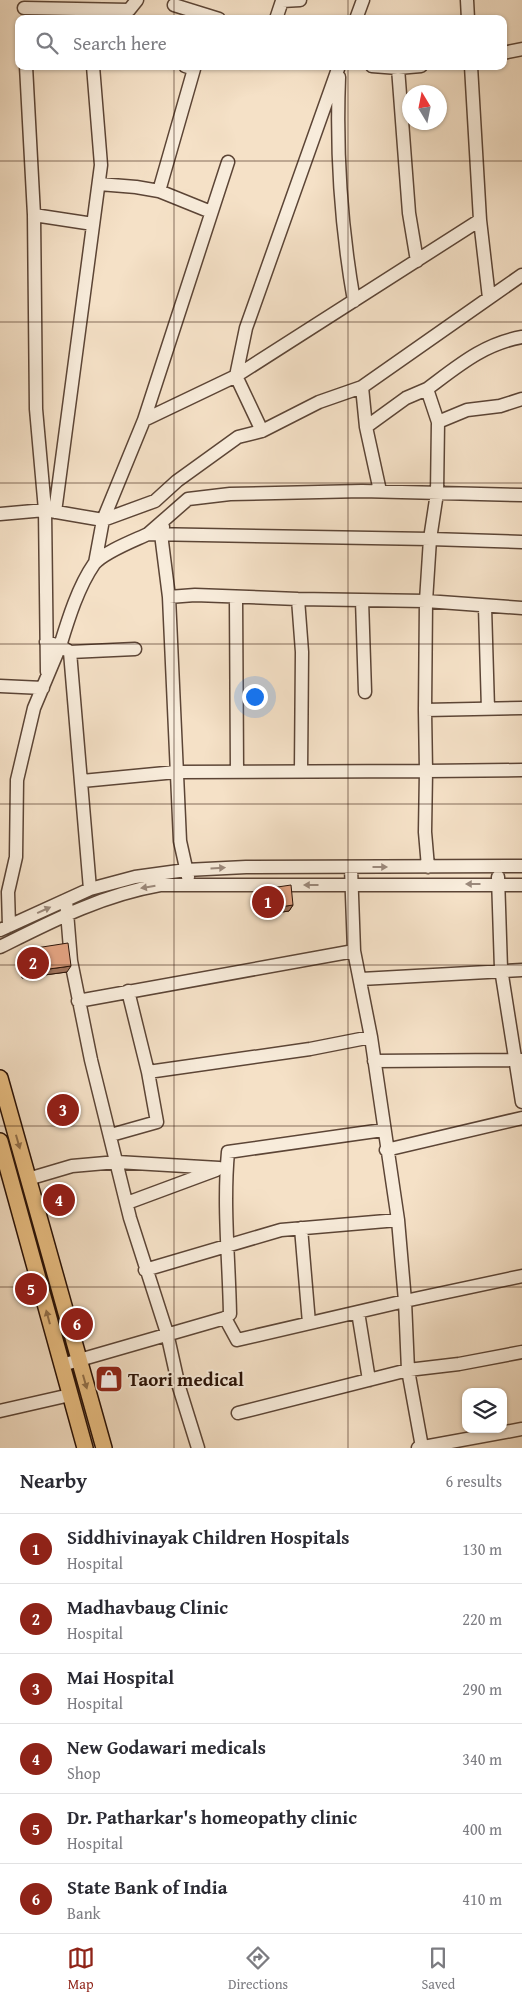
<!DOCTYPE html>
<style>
:root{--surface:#fff;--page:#f2f2f3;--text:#2b2b33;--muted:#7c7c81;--line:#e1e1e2;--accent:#8f2418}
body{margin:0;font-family:"Gentium Book Plus",serif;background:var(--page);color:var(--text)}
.controls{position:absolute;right:15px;bottom:15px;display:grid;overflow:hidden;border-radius:10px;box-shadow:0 1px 4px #0004}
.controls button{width:45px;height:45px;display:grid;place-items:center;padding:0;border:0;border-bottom:1px solid var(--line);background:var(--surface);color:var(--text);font:25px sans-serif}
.compass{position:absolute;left:402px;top:85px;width:45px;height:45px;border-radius:50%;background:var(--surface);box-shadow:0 1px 4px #0004;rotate:350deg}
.you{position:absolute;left:254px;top:696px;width:18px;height:18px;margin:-12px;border:4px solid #fff;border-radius:50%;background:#1a73e8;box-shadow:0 0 0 8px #1a73e833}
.badge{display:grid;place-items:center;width:32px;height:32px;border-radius:50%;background:var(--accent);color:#fff;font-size:16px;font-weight:700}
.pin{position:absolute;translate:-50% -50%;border:2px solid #fff;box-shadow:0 1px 5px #0006}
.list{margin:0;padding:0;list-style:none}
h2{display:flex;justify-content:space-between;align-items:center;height:65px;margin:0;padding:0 20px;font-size:21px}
h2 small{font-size:16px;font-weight:400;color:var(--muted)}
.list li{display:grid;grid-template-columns:32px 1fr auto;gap:15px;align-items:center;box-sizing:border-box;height:70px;padding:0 20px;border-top:1px solid var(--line)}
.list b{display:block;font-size:19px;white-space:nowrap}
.list p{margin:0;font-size:16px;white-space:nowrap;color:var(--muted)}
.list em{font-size:16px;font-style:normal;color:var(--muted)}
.icon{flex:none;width:28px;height:28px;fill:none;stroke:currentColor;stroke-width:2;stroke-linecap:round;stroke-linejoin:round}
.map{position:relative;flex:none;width:522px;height:1448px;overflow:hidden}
.search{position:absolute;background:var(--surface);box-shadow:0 1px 4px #0004;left:15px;right:15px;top:15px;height:55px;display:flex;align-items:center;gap:12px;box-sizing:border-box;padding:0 18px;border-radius:10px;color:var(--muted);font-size:19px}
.sheet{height:485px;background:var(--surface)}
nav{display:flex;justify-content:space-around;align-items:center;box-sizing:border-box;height:70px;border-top:1px solid var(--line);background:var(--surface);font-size:14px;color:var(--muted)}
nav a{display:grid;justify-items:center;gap:2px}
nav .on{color:var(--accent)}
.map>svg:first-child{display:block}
</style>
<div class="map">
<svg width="522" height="1448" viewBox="0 0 522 1448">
<rect width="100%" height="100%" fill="#f5e1c7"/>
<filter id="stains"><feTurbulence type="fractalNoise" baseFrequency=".004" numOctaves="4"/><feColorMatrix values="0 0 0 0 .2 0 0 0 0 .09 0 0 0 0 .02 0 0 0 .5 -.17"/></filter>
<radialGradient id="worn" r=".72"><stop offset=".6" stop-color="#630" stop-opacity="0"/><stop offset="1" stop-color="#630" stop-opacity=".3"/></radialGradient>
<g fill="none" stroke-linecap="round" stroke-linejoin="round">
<defs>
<path id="minor" d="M467,0L468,19
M174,5L219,19
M24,8L129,10L137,0
M276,19L282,1L300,0
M356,19L363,0
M503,53L522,49
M26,66L34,215L36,409L45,510L103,520L95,563
M185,66L194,69L159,191L211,212
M339,66L246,328L236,376L262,431L319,402L362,387L489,298L480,220
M372,66L398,68L421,66
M398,68L409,213L417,261
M339,77C336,152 341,227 354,301
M99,184L136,187L159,191
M34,215L93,224
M489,298L522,275
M362,387L366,427
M522,399L500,406L467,410L438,422L437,493L430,539L522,542
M144,420L228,162
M438,422L427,389C458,366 483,344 522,337
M380,491L366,427L406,398L427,389
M55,512L101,165L93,66
M0,514L45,510L47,672
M103,520L144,420L236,376L480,220L471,66
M103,520L155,501L177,481L238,437L262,431
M163,527L161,534L169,597L180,841L188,877
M148,534L188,499L230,494L362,491L522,495
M169,597L195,595L298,599L426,601L522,608
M236,597L237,771
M298,599L302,652L301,771
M362,600L365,692
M485,607L488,709
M46,642L60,646C68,620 78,587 94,564C104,552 133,541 148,534L430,539L426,601L425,710
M70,652L135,649
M0,686L43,688
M82,781L176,772L426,771L425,710L522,708
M428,867L425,832L426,771L522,770
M498,877L501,969L522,1102
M66,900L71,961L91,1060L130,1218L167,1333L179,1387L198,1448
M9,926L8,892L16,857L17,780L34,708L60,646L70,652L90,889
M0,930L90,889L135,877L186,870L246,867L522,866
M0,947C52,921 102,895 160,885H522
M361,979L522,970
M78,1001L354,951
M374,1061L522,1060
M148,1072L310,1049L371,1037
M111,1135L157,1122L148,1072L128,991
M386,1150L522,1118
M28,1179L72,1166L117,1162L219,1168
M127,1203L216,1170
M301,1228L309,1323
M145,1270L281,1230L398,1220
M358,1312L369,1380
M225,1318L230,1314C229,1260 223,1206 228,1152L383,1130
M62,1365L225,1318L237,1340L405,1301L398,1220L371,1037L354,951L351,868
M0,1411L70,1395
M238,1413L408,1370L459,1364L522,1352
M422,1447L408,1370L405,1301L522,1276
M418,1448L522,1429"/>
<path id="major" d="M0,1078L104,1448
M0,1141L85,1448"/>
</defs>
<use href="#minor" stroke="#5c4536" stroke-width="15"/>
<use href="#major" stroke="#291106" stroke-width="18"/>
<use href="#minor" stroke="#f8ecdb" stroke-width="12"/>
<use href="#major" stroke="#eac084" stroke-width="15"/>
</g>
<path fill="#c78f72" stroke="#291106" d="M264,889L293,905L289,911L262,915L260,895Z
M23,950L67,972L22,978L19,956Z"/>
<path fill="#a2745d" stroke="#291106" d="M293,905L289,911L262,915L266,909Z
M71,966L67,972L22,978L27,972Z"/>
<path fill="#e7a685" stroke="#291106" d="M291,885L293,905L266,909L264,889Z
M68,943L71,966L27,972L23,950Z"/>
<defs><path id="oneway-solid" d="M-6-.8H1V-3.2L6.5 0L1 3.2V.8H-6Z" transform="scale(1.25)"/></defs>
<g fill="#9b897b">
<use href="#oneway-solid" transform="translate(380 867)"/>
<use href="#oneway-solid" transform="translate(218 868) rotate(-3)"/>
<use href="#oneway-solid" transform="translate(473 884) rotate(180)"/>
<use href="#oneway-solid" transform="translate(311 885) rotate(-180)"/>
<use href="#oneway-solid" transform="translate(148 887) rotate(171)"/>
<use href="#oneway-solid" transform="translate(44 910) rotate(-24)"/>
</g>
<g fill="#93714b">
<use href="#oneway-solid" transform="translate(18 1142) rotate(74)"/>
<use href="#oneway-solid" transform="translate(48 1317) rotate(-105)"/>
<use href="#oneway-solid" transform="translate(85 1382) rotate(74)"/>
</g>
<path fill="none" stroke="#291106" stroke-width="1" stroke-opacity="0.55" d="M174,0V19M348,0V19M174,66V1448M348,66V1448M0,161H522M0,322H522M0,483H522M0,644H522M0,804H522M0,965H522M0,1126H522M0,1287H522"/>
<defs>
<symbol id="shop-square" viewBox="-11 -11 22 22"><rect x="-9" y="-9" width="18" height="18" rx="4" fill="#8f2418" stroke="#f8ecdb"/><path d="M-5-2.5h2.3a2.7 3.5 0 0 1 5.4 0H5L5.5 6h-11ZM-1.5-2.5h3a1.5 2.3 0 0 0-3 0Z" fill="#fff"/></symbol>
</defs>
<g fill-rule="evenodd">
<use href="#shop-square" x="93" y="1363" width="32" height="32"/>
</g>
<g text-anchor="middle" stroke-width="4" stroke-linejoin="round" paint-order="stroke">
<g font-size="19" font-weight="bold" fill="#291106" stroke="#f8ecdb" text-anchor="start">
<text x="128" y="1386">Taori medical</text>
</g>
</g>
<rect width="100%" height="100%" filter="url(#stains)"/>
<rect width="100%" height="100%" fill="url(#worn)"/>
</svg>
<div class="controls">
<button><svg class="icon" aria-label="layers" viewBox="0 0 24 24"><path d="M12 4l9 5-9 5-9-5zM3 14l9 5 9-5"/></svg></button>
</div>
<svg class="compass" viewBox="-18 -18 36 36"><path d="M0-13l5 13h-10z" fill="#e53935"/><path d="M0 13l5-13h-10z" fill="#7c7c81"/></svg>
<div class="you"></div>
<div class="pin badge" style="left:268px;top:902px">1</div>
<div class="pin badge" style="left:33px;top:963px">2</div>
<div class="pin badge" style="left:63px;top:1110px">3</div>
<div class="pin badge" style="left:59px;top:1200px">4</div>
<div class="pin badge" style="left:31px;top:1289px">5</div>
<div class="pin badge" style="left:77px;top:1324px">6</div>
<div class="search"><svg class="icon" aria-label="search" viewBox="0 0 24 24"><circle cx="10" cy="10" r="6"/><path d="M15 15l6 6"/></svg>Search here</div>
</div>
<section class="sheet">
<h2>Nearby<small>6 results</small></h2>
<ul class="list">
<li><span class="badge">1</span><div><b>Siddhivinayak Children Hospitals</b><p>Hospital</p></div><em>130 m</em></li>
<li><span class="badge">2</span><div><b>Madhavbaug Clinic</b><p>Hospital</p></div><em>220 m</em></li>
<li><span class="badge">3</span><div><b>Mai Hospital</b><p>Hospital</p></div><em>290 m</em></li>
<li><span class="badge">4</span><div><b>New Godawari medicals</b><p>Shop</p></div><em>340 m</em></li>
<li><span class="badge">5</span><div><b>Dr. Patharkar's homeopathy clinic</b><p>Hospital</p></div><em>400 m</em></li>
<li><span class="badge">6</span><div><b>State Bank of India</b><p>Bank</p></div><em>410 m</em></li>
</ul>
</section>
<nav>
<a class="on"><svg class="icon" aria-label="map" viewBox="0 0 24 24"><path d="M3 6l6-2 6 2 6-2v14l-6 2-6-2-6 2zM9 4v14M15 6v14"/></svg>Map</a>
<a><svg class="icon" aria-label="directions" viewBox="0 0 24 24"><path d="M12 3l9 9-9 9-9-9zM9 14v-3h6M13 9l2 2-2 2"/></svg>Directions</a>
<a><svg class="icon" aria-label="saved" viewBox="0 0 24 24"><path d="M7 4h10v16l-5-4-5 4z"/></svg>Saved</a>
</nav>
